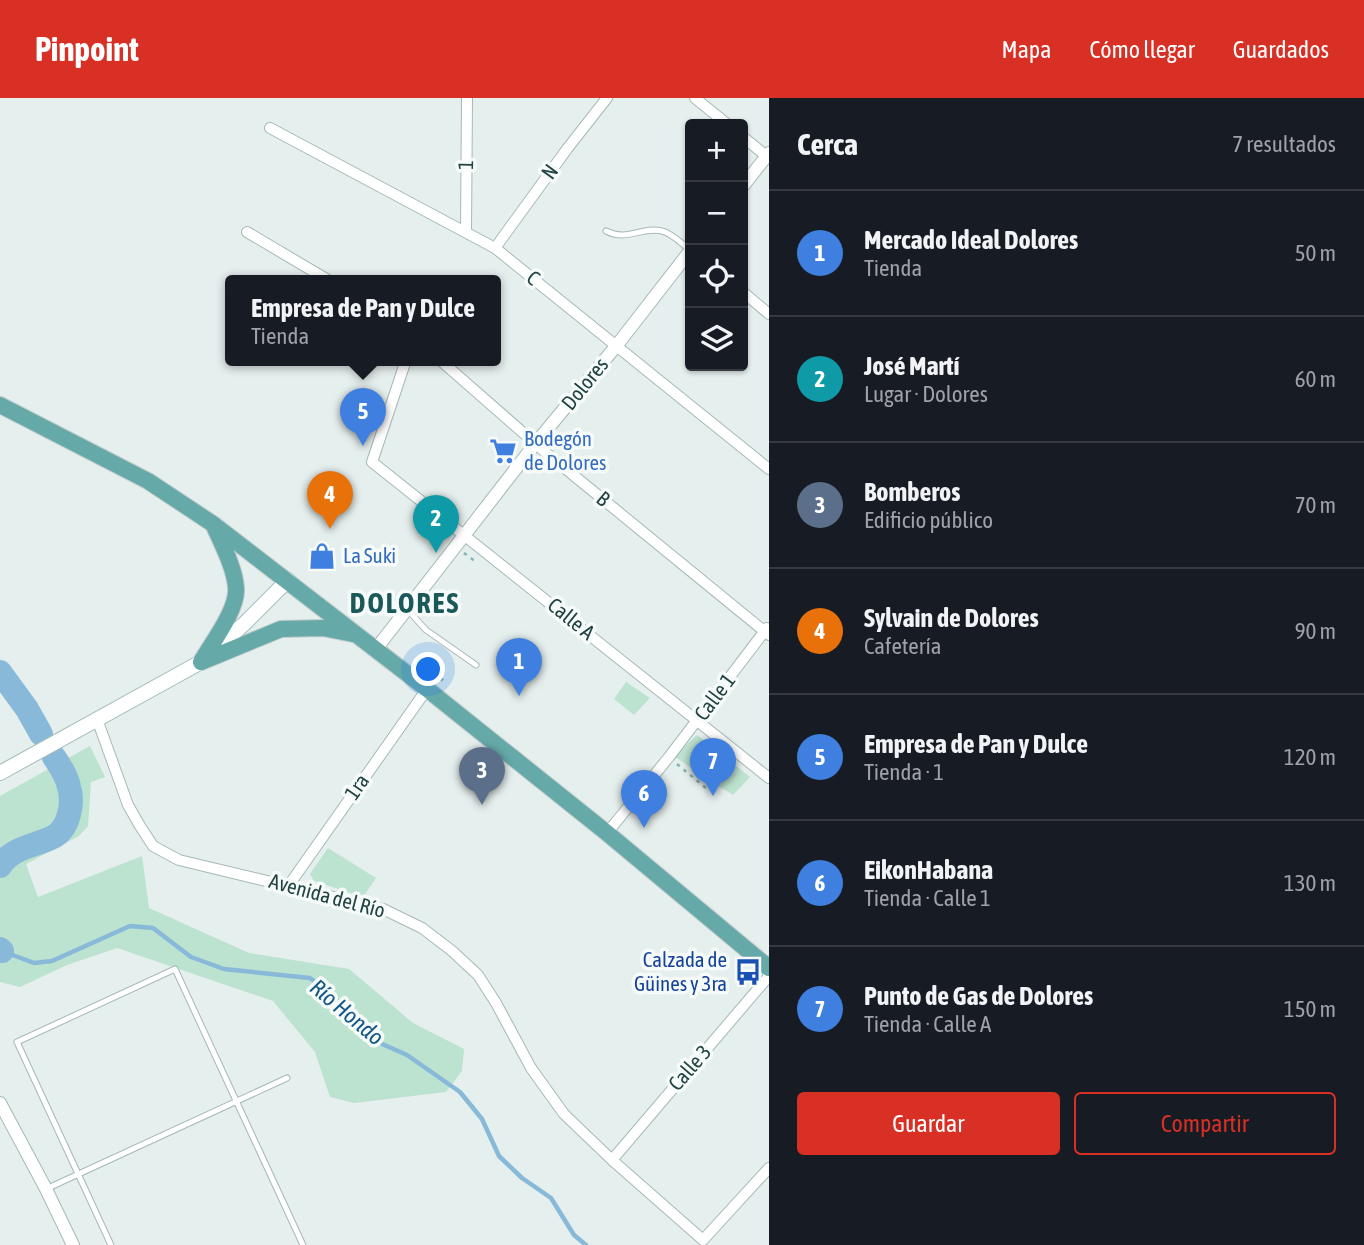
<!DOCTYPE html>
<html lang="es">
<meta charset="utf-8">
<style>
:root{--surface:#171b24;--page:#242831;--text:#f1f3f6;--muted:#9ea1a6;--line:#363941;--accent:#d93025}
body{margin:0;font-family:"Asap Condensed",sans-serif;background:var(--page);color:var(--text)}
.controls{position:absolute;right:21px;top:21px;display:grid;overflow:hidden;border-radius:7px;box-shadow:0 2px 5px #0004}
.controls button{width:63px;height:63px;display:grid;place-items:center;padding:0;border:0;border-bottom:2px solid var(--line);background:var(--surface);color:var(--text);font:35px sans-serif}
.you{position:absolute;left:429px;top:572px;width:24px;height:24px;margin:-18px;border:5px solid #fff;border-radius:50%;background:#1a73e8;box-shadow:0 0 0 10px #1a73e833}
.badge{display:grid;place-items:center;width:46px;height:46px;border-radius:50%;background:var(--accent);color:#fff;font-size:23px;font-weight:700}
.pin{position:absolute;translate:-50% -58px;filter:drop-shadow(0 2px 4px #0008)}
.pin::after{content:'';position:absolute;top:37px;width:24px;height:21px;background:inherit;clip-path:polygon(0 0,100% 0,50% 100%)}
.popup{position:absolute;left:225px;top:177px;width:276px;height:91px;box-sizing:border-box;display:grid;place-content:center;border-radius:7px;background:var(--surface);filter:drop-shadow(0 2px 5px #0005);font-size:23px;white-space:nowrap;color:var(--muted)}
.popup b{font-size:26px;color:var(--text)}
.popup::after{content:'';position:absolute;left:50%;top:100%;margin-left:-14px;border:14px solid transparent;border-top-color:var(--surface)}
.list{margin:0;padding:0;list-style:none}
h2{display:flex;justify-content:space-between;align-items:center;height:91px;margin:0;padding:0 28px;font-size:30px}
h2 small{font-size:23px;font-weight:400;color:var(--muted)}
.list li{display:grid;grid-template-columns:46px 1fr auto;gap:21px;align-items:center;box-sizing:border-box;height:126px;padding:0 28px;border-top:2px solid var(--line)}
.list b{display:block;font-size:26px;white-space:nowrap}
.list p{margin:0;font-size:23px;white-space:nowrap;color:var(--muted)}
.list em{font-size:23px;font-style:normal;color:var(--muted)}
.actions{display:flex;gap:14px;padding:21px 28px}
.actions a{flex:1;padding:16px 0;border:2px solid var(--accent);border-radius:7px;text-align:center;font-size:24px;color:var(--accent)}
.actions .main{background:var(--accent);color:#fff}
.icon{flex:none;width:38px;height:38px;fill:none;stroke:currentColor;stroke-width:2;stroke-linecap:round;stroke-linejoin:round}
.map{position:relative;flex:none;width:769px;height:1147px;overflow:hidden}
header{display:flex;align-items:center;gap:42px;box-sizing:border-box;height:98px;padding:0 35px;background:var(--accent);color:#fff}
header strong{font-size:33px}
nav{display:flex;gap:38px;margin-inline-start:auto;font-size:24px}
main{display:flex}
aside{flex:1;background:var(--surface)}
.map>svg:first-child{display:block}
</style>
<header>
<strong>Pinpoint</strong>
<nav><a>Mapa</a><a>Cómo llegar</a><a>Guardados</a></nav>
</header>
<main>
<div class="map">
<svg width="769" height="1147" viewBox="0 0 769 1147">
<rect width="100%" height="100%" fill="#e5efed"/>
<path fill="#bce2d0" d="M626,584L650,600L634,617L614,601Z
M697,637L750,679L733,697L702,678L674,658Z
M90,648L105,679L91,684L88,728L79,738L26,766L38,799L142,758L149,810L249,855L349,871L413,925L464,951L462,973L446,994L354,1005L330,999L315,954L273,903L117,850L67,867L20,889L0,884V698Z
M328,750L376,780L363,799L314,783L310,776Z"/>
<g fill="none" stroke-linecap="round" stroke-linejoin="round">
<path stroke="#88b9d9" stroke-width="4.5" d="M2,853L34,865L52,863L130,828L153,830L191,859L224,871L310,880L329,894L373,942L407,957L460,994L482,1021L499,1058L522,1080L551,1100L574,1137L586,1147"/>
<path stroke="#88b9d9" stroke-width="24" d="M0,574L27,611L41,636
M0,768C12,749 35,748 53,739C69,731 74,705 69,689C67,678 60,668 54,659
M0,851L2,853"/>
<defs>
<path id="service" d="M606,133C628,144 642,128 662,133C673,136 681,145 690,152
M407,511L426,532L476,567
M46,1091L287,980
M111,1147L17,944L175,871L303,1147"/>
<path id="minor" d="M695,0L727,26
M270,30L495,150L769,371
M743,39L769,60
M247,134L328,182
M466,134L467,0
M495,150L567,51L607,0
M743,194L769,216
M406,262L372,364L769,680
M440,262L545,354L769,537
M97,621L128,707L140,728L153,748L179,762L383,811L422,830L451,852L478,877L496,905L531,970L564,1016L612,1062L703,1142
M607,735L669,659L767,530
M289,787L427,591
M612,1062L769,878
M703,1142L769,1070"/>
<path id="tertiary" d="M743,88L769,55
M376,551L535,346L617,247L690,153
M0,1005L46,1091L73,1147"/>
<path id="secondary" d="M0,675L201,564L244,526L288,482"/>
<path id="primary" d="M0,307L148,383L213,426L427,591L607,735L769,870
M201,564L281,531L323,530L353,536
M201,564C212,545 238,511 236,490C235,471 222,446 214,428"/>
</defs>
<use href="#service" stroke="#a6b8b7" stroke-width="7"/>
<use href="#minor" stroke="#a6b8b7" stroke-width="12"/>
<use href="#tertiary" stroke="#a6b8b7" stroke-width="14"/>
<use href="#secondary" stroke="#a2bcba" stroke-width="16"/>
<use href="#primary" stroke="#c1cbca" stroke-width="18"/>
<path stroke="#82b6b3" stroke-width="2.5" stroke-dasharray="3.5 5" stroke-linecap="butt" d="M464,455L476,464
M441,583L446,576
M677,666L707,691"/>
<use href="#service" stroke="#fff" stroke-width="5"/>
<use href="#minor" stroke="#fff" stroke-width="10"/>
<use href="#tertiary" stroke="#fff" stroke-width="12"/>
<use href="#secondary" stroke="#fff" stroke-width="14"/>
<use href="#primary" stroke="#65a9a9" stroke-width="16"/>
</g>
<defs>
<symbol id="supermarket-bare" viewBox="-9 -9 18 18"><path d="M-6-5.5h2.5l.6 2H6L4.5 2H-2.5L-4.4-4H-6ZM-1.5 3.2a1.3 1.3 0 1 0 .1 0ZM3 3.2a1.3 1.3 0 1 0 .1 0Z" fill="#3f7fe0" stroke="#f6fbfa" stroke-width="2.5" paint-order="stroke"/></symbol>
<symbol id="shop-bare" viewBox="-9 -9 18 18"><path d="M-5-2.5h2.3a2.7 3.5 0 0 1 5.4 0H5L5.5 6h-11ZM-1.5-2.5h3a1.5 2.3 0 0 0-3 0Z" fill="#3f7fe0" stroke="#f6fbfa" stroke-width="2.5" paint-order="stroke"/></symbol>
<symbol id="bus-bare" viewBox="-9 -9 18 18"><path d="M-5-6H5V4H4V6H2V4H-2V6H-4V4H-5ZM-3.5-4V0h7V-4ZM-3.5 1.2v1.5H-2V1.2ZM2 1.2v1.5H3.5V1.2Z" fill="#1a4fb4" stroke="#f6fbfa" stroke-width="2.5" paint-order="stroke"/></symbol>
</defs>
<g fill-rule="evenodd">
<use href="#supermarket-bare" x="484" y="334" width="38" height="38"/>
<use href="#shop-bare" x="303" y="439" width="38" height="38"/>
<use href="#bus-bare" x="729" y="855" width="38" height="38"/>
</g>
<g text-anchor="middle" stroke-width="7" stroke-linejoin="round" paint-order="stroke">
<g font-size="21" fill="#214443" stroke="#f6fbfa">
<text transform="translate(466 67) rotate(-89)" y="7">1</text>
<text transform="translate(550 74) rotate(-54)" y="7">N</text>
<text transform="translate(533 180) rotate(39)" y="7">C</text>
<text transform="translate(585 286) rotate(-51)" y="7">Dolores</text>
<text transform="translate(603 401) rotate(39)" y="7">B</text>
<text transform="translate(571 521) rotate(39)" y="7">Calle A</text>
<text transform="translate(715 599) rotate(-53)" y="7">Calle 1</text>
<text transform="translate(357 689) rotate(-55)" y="7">1ra</text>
<text transform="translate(327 798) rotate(15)" y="7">Avenida del Río</text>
<text transform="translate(690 970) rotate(-49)" y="7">Calle 3</text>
</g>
<g font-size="21" fill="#366cbe" stroke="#f6fbfa" text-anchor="start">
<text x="524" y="348">Bodegón<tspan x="524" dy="24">de Dolores</tspan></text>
<text x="343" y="465">La Suki</text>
</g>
<g font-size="21" fill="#164399" stroke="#f6fbfa" text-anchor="end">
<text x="727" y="869">Calzada de<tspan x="727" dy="24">Güines y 3ra</tspan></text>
</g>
<g font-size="23" font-style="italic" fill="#145787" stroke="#f6fbfa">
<text transform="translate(347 914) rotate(40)" y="8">Río Hondo</text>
</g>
<g font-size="28" font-weight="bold" letter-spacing="2" fill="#1b5859" stroke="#f6fbfa">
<text x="405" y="515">DOLORES</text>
</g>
</g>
</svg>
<div class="controls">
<button>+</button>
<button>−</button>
<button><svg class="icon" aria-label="locate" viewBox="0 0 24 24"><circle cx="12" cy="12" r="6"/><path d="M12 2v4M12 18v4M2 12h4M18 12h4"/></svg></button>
<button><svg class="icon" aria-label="layers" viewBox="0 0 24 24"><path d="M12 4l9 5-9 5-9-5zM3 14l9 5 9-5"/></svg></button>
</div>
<div class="you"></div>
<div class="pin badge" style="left:519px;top:598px;background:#3f7fe0">1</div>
<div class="pin badge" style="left:436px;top:455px;background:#0f9aa8">2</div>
<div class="pin badge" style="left:482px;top:707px;background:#5c6f8a">3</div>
<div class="pin badge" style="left:330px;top:431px;background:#e8710a">4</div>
<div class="pin badge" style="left:363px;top:348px;background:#3f7fe0">5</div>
<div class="popup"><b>Empresa de Pan y Dulce</b>Tienda</div>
<div class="pin badge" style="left:644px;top:730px;background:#3f7fe0">6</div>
<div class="pin badge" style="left:713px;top:698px;background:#3f7fe0">7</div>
</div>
<aside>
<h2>Cerca<small>7 resultados</small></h2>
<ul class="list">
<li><span class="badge" style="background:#3f7fe0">1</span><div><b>Mercado Ideal Dolores</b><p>Tienda</p></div><em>50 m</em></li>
<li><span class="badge" style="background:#0f9aa8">2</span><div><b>José Martí</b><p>Lugar · Dolores</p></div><em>60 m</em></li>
<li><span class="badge" style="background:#5c6f8a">3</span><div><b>Bomberos</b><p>Edificio público</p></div><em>70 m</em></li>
<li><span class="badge" style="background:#e8710a">4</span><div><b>Sylvain de Dolores</b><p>Cafetería</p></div><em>90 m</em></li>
<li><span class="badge" style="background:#3f7fe0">5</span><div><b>Empresa de Pan y Dulce</b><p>Tienda · 1</p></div><em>120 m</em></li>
<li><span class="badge" style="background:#3f7fe0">6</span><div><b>EikonHabana</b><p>Tienda · Calle 1</p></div><em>130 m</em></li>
<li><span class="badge" style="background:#3f7fe0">7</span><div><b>Punto de Gas de Dolores</b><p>Tienda · Calle A</p></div><em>150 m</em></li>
</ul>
<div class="actions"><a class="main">Guardar</a><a>Compartir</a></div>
</aside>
</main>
